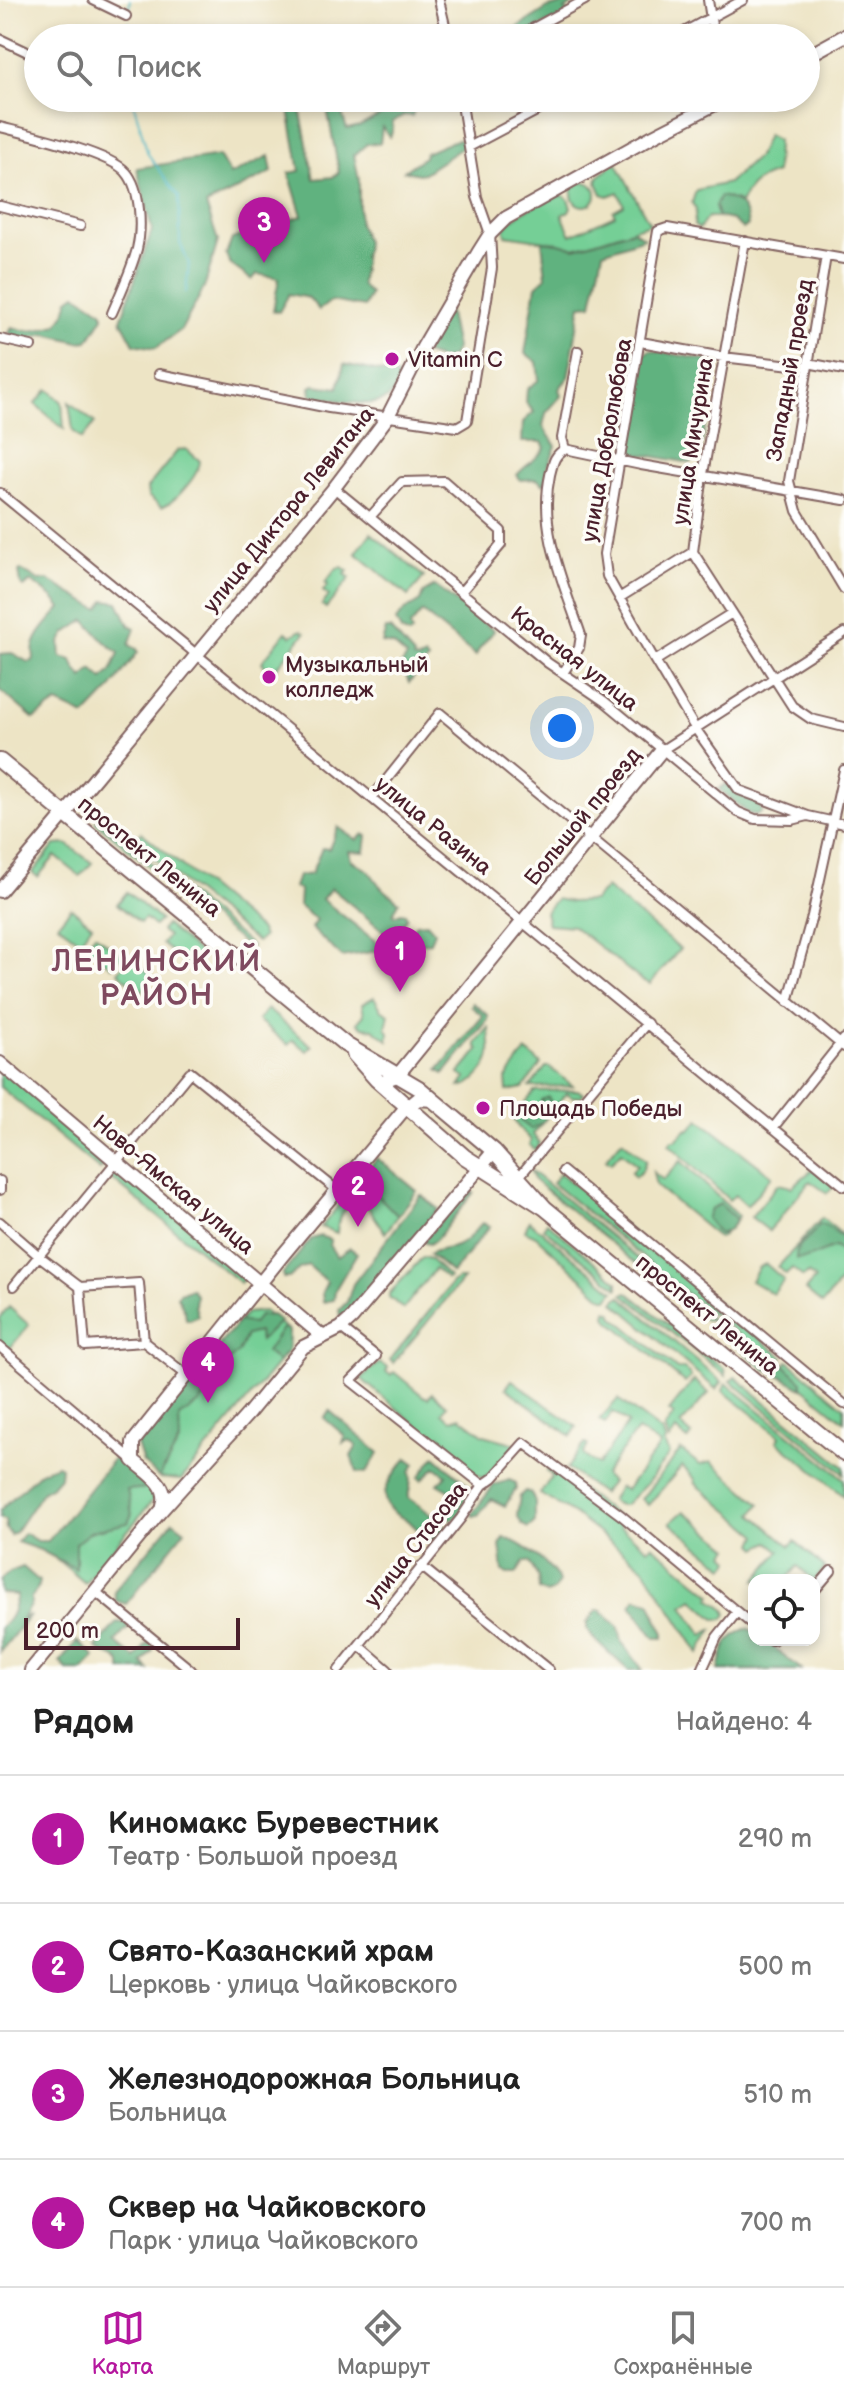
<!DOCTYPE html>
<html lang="ru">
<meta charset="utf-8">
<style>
:root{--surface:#fff;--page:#f6f6f6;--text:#222;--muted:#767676;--line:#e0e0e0;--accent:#b5179e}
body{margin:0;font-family:"Balsamiq Sans",sans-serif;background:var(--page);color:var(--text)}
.controls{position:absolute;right:24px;bottom:24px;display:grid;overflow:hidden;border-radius:16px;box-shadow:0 4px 12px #0003}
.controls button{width:72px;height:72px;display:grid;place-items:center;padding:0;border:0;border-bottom:2px solid var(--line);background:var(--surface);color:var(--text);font:40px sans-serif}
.scale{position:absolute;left:24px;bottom:20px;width:216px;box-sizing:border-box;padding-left:8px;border:4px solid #4a1f2b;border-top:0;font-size:22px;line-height:28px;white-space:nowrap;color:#4a1f2b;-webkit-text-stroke:6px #fdfcf7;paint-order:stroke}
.you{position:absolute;left:562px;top:728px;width:28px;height:28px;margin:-20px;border:6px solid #fff;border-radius:50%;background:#1a73e8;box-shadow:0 0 0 12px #1a73e833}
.badge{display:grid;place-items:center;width:52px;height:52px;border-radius:50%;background:var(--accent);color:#fff;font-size:26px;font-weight:700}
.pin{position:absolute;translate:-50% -66px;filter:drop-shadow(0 2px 4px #0008)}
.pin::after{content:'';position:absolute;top:42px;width:28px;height:24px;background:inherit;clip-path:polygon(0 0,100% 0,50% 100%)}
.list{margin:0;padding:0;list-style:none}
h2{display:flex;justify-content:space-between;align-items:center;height:104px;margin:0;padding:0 32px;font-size:34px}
h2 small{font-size:26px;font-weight:400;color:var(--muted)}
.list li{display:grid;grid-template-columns:52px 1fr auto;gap:24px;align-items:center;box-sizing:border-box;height:128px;padding:0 32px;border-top:2px solid var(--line)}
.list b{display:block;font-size:30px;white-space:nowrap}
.list p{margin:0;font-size:26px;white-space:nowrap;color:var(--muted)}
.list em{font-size:26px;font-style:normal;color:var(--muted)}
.icon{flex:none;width:44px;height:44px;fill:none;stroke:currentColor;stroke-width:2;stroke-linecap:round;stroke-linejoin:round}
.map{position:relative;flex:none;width:844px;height:1670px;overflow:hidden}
.search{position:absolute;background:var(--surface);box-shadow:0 4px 12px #0003;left:24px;right:24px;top:24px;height:88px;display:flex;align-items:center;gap:20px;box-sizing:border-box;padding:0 28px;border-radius:44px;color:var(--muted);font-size:30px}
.sheet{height:616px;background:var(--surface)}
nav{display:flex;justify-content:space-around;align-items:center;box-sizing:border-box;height:112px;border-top:2px solid var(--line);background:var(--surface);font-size:22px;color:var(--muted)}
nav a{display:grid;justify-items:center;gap:4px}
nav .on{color:var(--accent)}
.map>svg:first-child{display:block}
</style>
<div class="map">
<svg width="844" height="1670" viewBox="0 0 844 1670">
<rect width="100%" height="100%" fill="#fdfcf7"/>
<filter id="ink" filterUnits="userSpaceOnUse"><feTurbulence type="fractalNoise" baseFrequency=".0125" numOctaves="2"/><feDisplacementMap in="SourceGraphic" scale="16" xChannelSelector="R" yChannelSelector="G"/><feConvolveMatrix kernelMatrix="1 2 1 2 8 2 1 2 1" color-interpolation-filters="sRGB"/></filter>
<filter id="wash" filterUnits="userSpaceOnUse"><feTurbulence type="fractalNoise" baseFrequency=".006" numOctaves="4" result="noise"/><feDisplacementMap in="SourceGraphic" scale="32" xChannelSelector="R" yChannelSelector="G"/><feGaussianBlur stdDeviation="1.8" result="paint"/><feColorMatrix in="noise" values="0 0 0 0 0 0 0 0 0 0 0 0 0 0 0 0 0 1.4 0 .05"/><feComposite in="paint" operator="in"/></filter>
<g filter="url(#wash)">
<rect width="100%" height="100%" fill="#ede4c5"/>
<path fill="#75cf96" stroke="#607760" stroke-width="2" d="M767,135L777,140L776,173C755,180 749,185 740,204L736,200L715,206L718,217H708L699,229L694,225L696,210L692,203L696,190L728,183L758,156Z
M616,162L650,224L575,248L559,243L506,235L504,229C516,211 543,202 562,195L568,199L571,207L569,211L562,215L571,235L615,215L613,211L624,205L618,192L608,196L602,194L597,183L598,177Z
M572 194a12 12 0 1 1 24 0a12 12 0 1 1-24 0Z
M48,389L62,402L64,429L35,404Z
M69,402L95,423L82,439L73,431Z
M186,449L200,461C199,475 174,504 161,507L148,496L147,488L178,450Z
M371,533L424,577L408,596L356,553Z
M342,567L348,571L345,574L350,578L326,608L322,605L329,596L323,591L328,585L325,583L337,568Z
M301,630L305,633L274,671L269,667L267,669L262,662L286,632L291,636Z
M98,819L252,946L250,949L95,822Z
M141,832L259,929L263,937L257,942L135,843Z
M67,844L92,863L80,876L55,856L38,877L32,873L55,845Z
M606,888L680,949L650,984L641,980L573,926L548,924L545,912L556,899L571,902L593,901Z
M127,892L160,920L154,926L145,918L140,923L117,904Z
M71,908L92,925L80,941L58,924Z
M166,925L202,955L195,964L191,961L188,965L162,944L168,936L161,931Z
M95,934L122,955L112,967L85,946Z
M130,957L154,977L141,992L118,972Z
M374,997L381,1009L389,1014L386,1028L389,1032L388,1040L373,1029L363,1027L357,1023L364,1015L362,1004Z
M267,1009L312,1046L307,1051L293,1040L288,1045L258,1020Z
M489,1027C489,1036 491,1046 490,1055C488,1067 473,1086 460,1087L466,1078L459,1074L479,1050L476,1044Z
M526,1051L541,1064L523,1088L507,1091L506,1079Z
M0,1067L110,1158L100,1170L0,1087Z
M546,1067H549L573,1086L530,1087Z
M578,1090L583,1094L581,1096L573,1097L567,1093L554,1108L548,1098L538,1111L528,1114L531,1129L543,1122L533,1134L539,1143L536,1150L529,1145L531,1140L518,1127L513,1118L535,1091Z
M699,1119L772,1176L747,1206L735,1195L729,1200L669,1144L672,1140H676L687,1129L689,1130Z
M622,1140L646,1160L642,1171L635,1177L631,1173L637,1165L621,1152L611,1163L606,1159Z
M681,1161L738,1216L721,1237H718L656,1186L653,1172L663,1180Z
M115,1166L248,1273L240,1283L108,1176Z
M813,1169L834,1186L827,1193L810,1181L769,1231L751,1217L778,1184L792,1187Z
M531,1171L772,1369L767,1371L715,1328V1324L709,1319L705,1320L534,1180Z
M560,1173L721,1305L713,1315L552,1183Z
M361,1178L398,1216L385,1233L369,1208C347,1202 338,1209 337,1233L321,1227Z
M822,1218L844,1236V1278L822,1304L805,1290L815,1279L808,1273L803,1277L792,1268L786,1274L778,1267Z
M529,1221L614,1291L608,1299L602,1297L536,1236L525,1231Z
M547,1222L618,1282V1288L543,1228Z
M423,1257L430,1259L449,1277L447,1279L435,1269L403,1309L389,1297V1294Z
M766,1264L784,1280L773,1294L751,1281L759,1267Z
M458,1279H463L393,1363L390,1360L452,1283Z
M627,1292L725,1369L726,1376L623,1294Z
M620,1296L722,1382L716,1389L614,1302Z
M9,1307L29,1325L9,1349L0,1342V1318Z
M724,1309L783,1357L776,1365L717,1317Z
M607,1310L613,1313V1316L677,1369H684L690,1374V1378L685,1383L609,1320L606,1316Z
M264,1311L289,1331L288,1351L181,1480L159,1478L137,1445L246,1313Z
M788,1361L844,1407V1421L781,1370Z
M379,1363L388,1368L386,1372L391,1375L394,1372L423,1396L428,1398L432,1393L447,1405L442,1413L451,1420L460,1417L484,1435L520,1445L493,1474L485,1479L478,1476L366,1383L361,1378Z
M735,1377L844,1467V1474L731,1381Z
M512,1380L577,1427L571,1436L506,1388Z
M694,1380L709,1393L680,1425L692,1435L688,1440L676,1430L669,1440L664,1428L674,1415L669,1411Z
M726,1383L844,1479V1496L777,1441L780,1436L723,1391Z
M618,1399L662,1432L666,1441L664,1443L669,1454L648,1482L625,1505H619L611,1501L619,1487L626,1490L660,1445L637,1430L604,1475L611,1482L602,1494L567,1468L585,1444L588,1445L583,1455L598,1465L628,1423L613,1412L605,1423L599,1420Z
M681,1450L700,1465L712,1462L760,1504L753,1514L790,1546L795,1541L825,1568L814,1581L798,1566L786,1580H756L780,1551L769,1542L758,1548L754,1544L758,1535L696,1484L695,1479L682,1466L648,1505L641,1499Z
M121,1456L152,1484L153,1500L85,1583L45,1549Z
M550,1466L622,1520L620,1527L648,1549L652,1545L712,1595L710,1598L724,1608L727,1614L723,1619H715L693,1599L683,1606L703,1635L713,1629L699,1653L643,1567L574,1514L540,1494L552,1476L546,1471Z
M684,1511L730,1548L725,1554L731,1560L725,1567L670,1523Z"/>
<path fill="#60b27f" stroke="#556855" stroke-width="2" fill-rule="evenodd" d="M571,0H579L565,10L573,15L562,20H554L532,31L535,38H501L548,8L564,4Z
M325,98H337L347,129L360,126L409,100L416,106L412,116L404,115L392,122L393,129L390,137L382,127L380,143L367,144L354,155L359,180V223L366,242L361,285L370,294L364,307L331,301L319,310L309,298L289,294L279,312L273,311L279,278L257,274L252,280L230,264L226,255L232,239L302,216L289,173L300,171L289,110L300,108L314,179L333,177L339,172Z
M458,139L464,143L463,147L424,173L419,174L404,171L424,157L425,153Z
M219,156L230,175L269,156L272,172L206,205L218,241L204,288L181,330L156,348L134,344L121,320L152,230L137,168Z
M720,196C738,200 746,206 748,225L743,229L732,220L718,217L715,206Z
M633,230L644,238L603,252L592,304L581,305L568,378L559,389L561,396L546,413L543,426L556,446L548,466L546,482L543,484L537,479L520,480L517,475C526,465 537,459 545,448L542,442H522L523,422L534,412L526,403L527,389L539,380L537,362L525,353L536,286L546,277L542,241L559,243L575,248Z
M76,294L103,312V317L88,341L79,342L46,334L22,340L9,333L12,327C33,334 35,330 57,325L65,313L69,299Z
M448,309L456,348L453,356L443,360L425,354Z
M650,350L712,361L716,370L700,455L690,463L634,453L627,442L643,355Z
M344,364L403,377C398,386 393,397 382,401C366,408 329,398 311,395L310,387L314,385L338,388Z
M21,570L39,581L48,580L96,608H100L105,600L118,602L129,625L135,628L129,645L137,649L138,652L109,691L85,716L57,703L34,719L0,690V654L12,653L28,662L33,661L34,657C29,639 50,621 61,608L53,598L31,581L24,587L21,585L19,571ZM85,620L104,641L119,653L111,671L103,679L92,669L83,678L75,668L72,660L61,657L60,643L66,633Z
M435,586L494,631L479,649L476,656L422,612L410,626L412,632L409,635L401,631L396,621L404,611L420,601L423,593Z
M386,629H390L414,656L413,659L419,660L425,657L428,660L409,683L405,673L398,670L407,657L393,645L382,643Z
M727,783L739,795L759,803L762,812L758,815L749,814L719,789Z
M338,827L357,840L363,834L367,836L365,852L349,851L351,860L369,871L380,886L399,902L393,914L394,916L401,913L405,914L407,917L402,925L410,932L416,924L427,923L434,931L430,942L342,957L311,928L316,920L299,906L300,891L294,887L298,876L311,874L322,848L329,849ZM331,888L387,934L379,944L322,899Z
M473,1003L488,1015V1020L444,1074L438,1070L483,1016L471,1006Z
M548,1097L554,1108L543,1122L531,1129L520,1121C526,1115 537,1113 541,1108V1100Z
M377,1158L417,1191L398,1216L361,1178Z
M467,1190L473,1193L436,1240L429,1244L425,1243L424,1240Z
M421,1195L438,1209L350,1314L340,1316L339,1310L347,1302L353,1284Z
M720,1204L737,1220L728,1231L719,1234L706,1218L710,1209Z
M482,1223L490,1226L452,1273L429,1254C438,1248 447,1250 456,1246C469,1241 474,1231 482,1223Z
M820,1224C830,1225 834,1234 844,1238V1254L835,1247L807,1258L796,1259C796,1244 805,1242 812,1234C815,1231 817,1227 820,1224Z
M320,1236L331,1240L329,1245L337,1257L350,1248L357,1253L335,1290L334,1300L323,1302L322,1292L327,1282L308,1265L299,1269L289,1278H283V1273L311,1239Z
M191,1288L196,1295L195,1306L198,1316L190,1320L186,1319L185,1311L177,1296L180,1293Z
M272,1315L280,1321L260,1341L258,1332L246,1335L238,1353L227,1362V1371L200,1403L179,1417L180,1440L159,1478L143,1463L137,1445L239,1321L253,1324L259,1316Z
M283,1327L289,1331L288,1351L278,1362L266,1352Z
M768,1358L780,1361L802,1381V1388L766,1368Z
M330,1411L379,1453L366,1473L357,1472L351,1456L357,1446L349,1440L343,1443L345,1436L324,1418Z
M435,1456L469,1486C469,1498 462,1503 460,1514L452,1520L448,1518L449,1514L458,1502L450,1491L438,1484L446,1475L435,1467L422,1480L419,1477Z
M115,1457L151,1488L127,1490L132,1514L128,1523L92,1531L76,1543V1569L40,1550L17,1542L24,1533L37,1541H48Z
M407,1458L415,1464L410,1472C413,1484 407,1491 409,1498L444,1524L448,1529L439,1540C426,1541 420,1532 412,1524C405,1518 396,1516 390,1509C375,1492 396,1472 407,1458Z
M56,1465L61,1467L60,1477L52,1486L43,1491L16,1531L11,1535L6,1529L5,1520L0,1519V1510L40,1472Z
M509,1480L516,1483V1489L505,1506L491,1499L478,1516H473L472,1514L494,1485Z
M525,1491L531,1493L535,1501V1522L528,1528L522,1524L517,1515L520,1496Z
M173,1521L185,1530L126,1604L116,1601L114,1591Z
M504,1538C519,1541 558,1569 559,1583L553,1591L547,1594L539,1590L538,1577L529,1562H524L516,1574H507L503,1571L500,1545Z
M23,1567L39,1581L37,1590L31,1598V1604L22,1619L30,1615L0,1652V1627C12,1620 14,1607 17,1595L0,1593V1580L10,1572Z
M636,1598L650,1602C656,1613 657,1622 664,1633V1638H655L631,1605Z
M597,1610H601L619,1628L622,1642L643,1670H628L593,1638L587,1629V1623Z
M117,1622L126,1623L130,1626L115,1642L135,1658L148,1643L153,1645V1650L142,1663L149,1670H121V1663C114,1654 104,1655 96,1648Z
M748,1628L754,1632V1640H765L802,1670H719C723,1649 727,1636 748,1628Z
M77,1641L95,1657L82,1670H67L60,1662Z"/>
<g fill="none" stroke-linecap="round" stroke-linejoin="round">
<path stroke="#47b5c3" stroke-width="2" d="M129,12L130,0
M129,22V38
M132,98L148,154L179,197L180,243L189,264L186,292"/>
</g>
</g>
<g filter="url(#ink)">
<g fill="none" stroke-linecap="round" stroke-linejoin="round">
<defs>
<path id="street" d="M93,0L126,16
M439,0L448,38
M708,0L714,38
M515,38L585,0
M673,38L743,0
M0,39L38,57
M0,127C27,134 110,153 126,172C141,189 142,229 137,249C131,271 121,292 112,313
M469,147L561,98
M0,206L80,226
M745,241L703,474L693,552L792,706L811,719L844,727
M826,256L789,481L797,511L844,589
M0,339L31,346
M641,342L723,357L808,367
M808,363L844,370
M159,374L329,408L457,427L467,421L492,268L490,234L477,197L461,98
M565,449L641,465L844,500
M565,449L562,438L578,351
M334,488L548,663L604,701L738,812L755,819L792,820L808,816L844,824
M0,493L844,1186
M370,517L402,482L444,481L501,531V545L461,592
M619,598L693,552
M655,661L732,613
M563,673L579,648L581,635C564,584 538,529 550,475C553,463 554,455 565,449
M662,750L844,633
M372,798L440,713L844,1047
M808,816L739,790L695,728L655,661L607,576L604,554L658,231L667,228L844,259
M788,1002L812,916L844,770
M773,1128L844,1039
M563,1171L844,1404
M518,1178L647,1023
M0,1181V1190
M0,1222L39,1256L80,1287L85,1346L144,1342L188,1376
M14,1286L190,1072L338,1191
M80,1287L139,1283L144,1342
M341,1328L376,1356L351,1381L483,1485
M0,1347L133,1460
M421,1566L549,1670
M814,1591L831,1571
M96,1592L191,1670
M771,1640H773
M359,1645L388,1670
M339,1670L461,1518L483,1485L493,1478L524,1443L622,1516L754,1626
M702,1670L717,1637L737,1612"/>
<path id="secondary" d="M806,57L844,36
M0,891L96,777L334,488L387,418L423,347L478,253L490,234L506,218L653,136L727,98
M0,1063L322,1336
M386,1089L388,1079L397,1076L662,750
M163,1506C170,1484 147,1473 133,1460V1442L282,1256L402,1112L418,1099L433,1100
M31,1670L159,1513L248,1414L303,1347L341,1328L352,1318L494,1151"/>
<path id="primary" d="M0,761L346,1045L419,1088L433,1100L494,1151L545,1208
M354,1054L377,1080L465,1157L545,1208L844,1454"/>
</defs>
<use href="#street" stroke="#836461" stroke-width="12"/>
<use href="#secondary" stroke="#836461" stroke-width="16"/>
<use href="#primary" stroke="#836461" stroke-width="18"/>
<use href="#street" stroke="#fff" stroke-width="8"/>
<use href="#secondary" stroke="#fff" stroke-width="12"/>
<use href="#primary" stroke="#fff" stroke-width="14"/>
</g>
</g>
<g fill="#b5179e" stroke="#fdfcf7" stroke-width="3">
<circle cx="392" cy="359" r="8"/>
<circle cx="269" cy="677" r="8"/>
<circle cx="483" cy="1108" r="8"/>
</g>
<g text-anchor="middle" stroke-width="7" stroke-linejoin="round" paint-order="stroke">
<g font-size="22" fill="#4a1f2b" stroke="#fdfcf7" text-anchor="start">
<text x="408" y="367">Vitamin C</text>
<text x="285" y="672">Музыкальный<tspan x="285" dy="25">колледж</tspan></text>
<text x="499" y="1116">Площадь Победы</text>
</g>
<g font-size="22" fill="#4a1f2b" stroke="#fdfcf7">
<text transform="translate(789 370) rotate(-80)" y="8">Западный проезд</text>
<text transform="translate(606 440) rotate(-80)" y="8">улица Добролюбова</text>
<text transform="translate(692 441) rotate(-81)" y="8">улица Мичурина</text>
<text transform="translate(288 509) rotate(-51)" y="8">улица Диктора Левитана</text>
<text transform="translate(575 658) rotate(38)" y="8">Красная улица</text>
<text transform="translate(582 816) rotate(-51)" y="8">Большой проезд</text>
<text transform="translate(434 825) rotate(39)" y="8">улица Разина</text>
<text transform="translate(150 856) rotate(39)" y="8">проспект Ленина</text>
<text transform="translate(174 1184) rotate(40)" y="8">Ново-Ямская улица</text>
<text transform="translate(708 1314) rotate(39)" y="8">проспект Ленина</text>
<text transform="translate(415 1544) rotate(-52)" y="8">улица Стасова</text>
</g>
<g font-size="30" font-weight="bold" letter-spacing="2" fill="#7f4a5f" stroke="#fdfcf7">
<text x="157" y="971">ЛЕНИНСКИЙ<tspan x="157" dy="34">РАЙОН</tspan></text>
</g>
</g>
</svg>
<div class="controls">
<button><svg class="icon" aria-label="locate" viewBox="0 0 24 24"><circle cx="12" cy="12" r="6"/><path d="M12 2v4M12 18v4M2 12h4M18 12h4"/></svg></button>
</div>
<div class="scale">200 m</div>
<div class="you"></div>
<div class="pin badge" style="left:400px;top:992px">1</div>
<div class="pin badge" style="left:358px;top:1227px">2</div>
<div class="pin badge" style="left:264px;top:263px">3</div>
<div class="pin badge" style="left:208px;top:1403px">4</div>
<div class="search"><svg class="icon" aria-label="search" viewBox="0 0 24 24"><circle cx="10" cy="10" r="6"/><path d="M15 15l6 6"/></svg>Поиск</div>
</div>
<section class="sheet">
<h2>Рядом<small>Найдено: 4</small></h2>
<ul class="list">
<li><span class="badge">1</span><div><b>Киномакс Буревестник</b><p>Театр · Большой проезд</p></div><em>290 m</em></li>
<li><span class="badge">2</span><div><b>Свято-Казанский храм</b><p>Церковь · улица Чайковского</p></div><em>500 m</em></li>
<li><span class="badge">3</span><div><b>Железнодорожная Больница</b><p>Больница</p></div><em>510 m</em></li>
<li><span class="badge">4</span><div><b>Сквер на Чайковского</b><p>Парк · улица Чайковского</p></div><em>700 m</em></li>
</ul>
</section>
<nav>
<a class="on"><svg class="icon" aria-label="map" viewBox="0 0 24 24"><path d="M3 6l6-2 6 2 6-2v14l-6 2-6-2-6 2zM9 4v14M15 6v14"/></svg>Карта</a>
<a><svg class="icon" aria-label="directions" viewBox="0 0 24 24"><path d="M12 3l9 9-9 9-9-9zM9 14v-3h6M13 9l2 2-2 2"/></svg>Маршрут</a>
<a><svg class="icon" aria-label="saved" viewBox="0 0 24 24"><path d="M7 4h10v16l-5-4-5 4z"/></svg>Сохранённые</a>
</nav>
